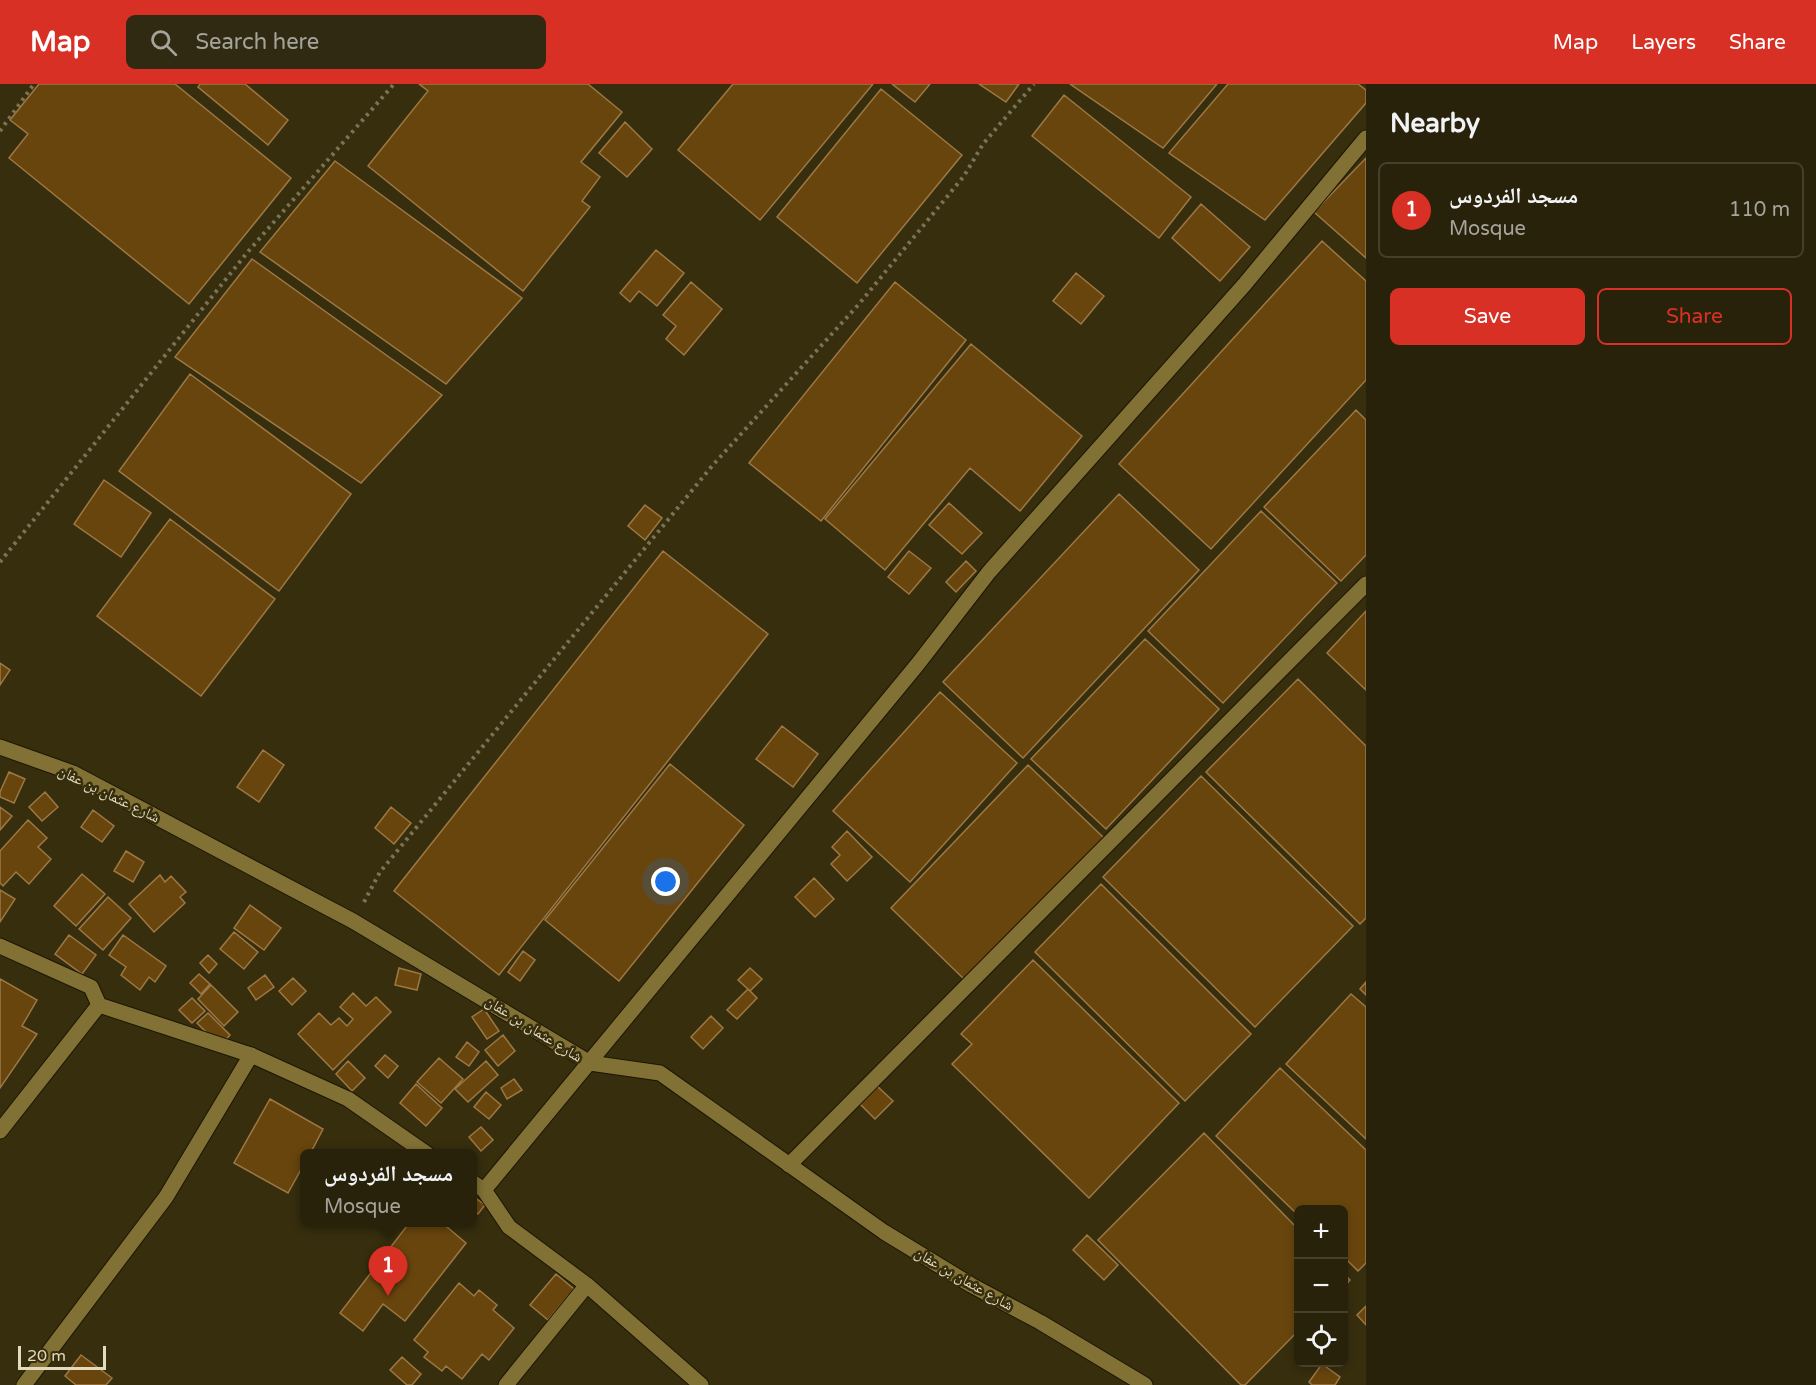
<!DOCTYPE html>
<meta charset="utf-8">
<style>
:root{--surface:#29220a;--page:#312a13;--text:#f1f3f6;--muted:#a5a49c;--line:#453f2b;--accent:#d93025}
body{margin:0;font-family:"Varela Round","Noto Naskh Arabic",sans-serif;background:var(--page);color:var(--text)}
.controls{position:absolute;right:18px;bottom:18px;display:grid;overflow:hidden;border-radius:9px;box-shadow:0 3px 9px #0003}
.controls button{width:54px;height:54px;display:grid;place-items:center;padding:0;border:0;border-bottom:2px solid var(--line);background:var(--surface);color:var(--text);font:30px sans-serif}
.scale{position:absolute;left:18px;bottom:15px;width:88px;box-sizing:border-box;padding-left:6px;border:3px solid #e4dbbd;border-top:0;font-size:16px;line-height:21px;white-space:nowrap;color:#e4dbbd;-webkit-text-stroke:4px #372e0e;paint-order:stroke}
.you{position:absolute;left:666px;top:798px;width:21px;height:21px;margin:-15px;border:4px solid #fff;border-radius:50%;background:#1a73e8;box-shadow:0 0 0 9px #1a73e833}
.badge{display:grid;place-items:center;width:39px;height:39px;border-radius:50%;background:var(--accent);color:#fff;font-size:20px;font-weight:700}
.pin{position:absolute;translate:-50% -50px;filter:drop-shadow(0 2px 3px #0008)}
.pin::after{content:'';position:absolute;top:32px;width:21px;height:18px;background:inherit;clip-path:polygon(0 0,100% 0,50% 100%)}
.popup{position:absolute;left:300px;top:1065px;width:177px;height:78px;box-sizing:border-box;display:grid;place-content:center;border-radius:9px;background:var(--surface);filter:drop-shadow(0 2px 4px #0005);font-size:20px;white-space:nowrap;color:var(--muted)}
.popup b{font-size:22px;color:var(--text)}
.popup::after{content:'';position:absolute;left:50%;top:100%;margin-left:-12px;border:12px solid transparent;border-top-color:var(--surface)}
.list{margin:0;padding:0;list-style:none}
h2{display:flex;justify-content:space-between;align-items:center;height:78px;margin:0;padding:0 24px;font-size:26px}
h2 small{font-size:20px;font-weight:400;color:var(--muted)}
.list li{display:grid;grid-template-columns:39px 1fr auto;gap:18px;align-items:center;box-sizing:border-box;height:96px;margin:0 12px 12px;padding:0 12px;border:2px solid var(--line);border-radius:9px}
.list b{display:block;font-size:22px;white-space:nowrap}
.list p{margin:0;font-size:20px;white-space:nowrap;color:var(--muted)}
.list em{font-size:20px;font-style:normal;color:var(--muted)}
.actions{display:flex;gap:12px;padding:18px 24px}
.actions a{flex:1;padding:14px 0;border:2px solid var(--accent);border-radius:9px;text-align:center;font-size:21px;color:var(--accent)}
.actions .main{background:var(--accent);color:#fff}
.icon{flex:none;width:33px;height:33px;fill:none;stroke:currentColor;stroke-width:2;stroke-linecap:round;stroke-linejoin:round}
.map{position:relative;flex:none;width:1366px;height:1301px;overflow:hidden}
header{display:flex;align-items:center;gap:36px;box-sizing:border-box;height:84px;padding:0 30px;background:var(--accent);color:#fff}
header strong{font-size:28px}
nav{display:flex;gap:33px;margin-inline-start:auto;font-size:21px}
.search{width:420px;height:54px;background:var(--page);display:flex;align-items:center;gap:15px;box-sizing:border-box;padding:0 21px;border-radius:9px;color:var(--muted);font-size:22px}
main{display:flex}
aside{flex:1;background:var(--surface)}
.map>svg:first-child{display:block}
</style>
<header>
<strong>Map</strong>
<div class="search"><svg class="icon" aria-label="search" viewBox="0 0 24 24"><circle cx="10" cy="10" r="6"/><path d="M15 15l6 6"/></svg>Search here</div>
<nav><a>Map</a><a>Layers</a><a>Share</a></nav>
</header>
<main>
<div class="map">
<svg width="1366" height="1301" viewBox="0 0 1366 1301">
<rect width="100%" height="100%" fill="#372e0e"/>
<path fill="#68450d" stroke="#9d7845" stroke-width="1.5" d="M39,0H175L291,94L189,220L9,74L28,50L10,36Z
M200,0H245L288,36L268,61L198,3Z
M419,0H588L622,28L581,78L600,93L582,117L590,123L523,207L368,82L428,7Z
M733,0H873L760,136L678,66Z
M892,0H930L915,18Z
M979,0H1019L1006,18Z
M1070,0H1217L1163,64Z
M1228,0H1358L1366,6V19L1265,136L1169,69Z
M881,5L962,71L857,199L777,133Z
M1064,11L1191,113L1159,154L1032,52Z
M625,38L652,65L627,93L599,69Z
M1366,74V174L1314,128Z
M335,77L522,214L446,300L260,168Z
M1201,120L1250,163L1220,197L1172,154Z
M1322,157L1366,197V296L1211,465L1119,380Z
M656,166L684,189L657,222L639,207L630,218L620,209Z
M252,175L442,311L361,399L175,273Z
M1076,189L1104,212L1081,240L1053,217Z
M691,198L722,225L684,271L666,255L676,242L663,231Z
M895,198L966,256L821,437L749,379Z
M971,260L1082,352L1020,427L970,384L885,486L825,435Z
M190,290L351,410L279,507L119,387Z
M1356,326L1366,336V471L1341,497L1264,423Z
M104,396L151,429L121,473L74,440Z
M1119,410L1199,486L1023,674L943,598Z
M949,419L982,449L962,470L929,441Z
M645,421L662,434L645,456L628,442Z
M1261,427L1337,499L1223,619L1148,547Z
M170,435L275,515L201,612L97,532Z
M663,467L768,550L499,891L394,807Z
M909,467L931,484L909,510L888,493Z
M966,477L976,487L956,508L946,498Z
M1366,527V606L1327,569Z
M1145,555L1219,625L1106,745L1031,675Z
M0,579L10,586L0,601Z
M1298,595L1366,662V834L1360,840L1206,688Z
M940,608L1017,679L910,798L833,727Z
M782,642L818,670L793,703L756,675Z
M263,666L284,681L259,718L237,703Z
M670,680L744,741L619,897L545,836Z
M1028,681L1104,754L967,898L891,824Z
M9,688L25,695L14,719L0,713V708Z
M1201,692L1353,842L1255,943L1103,793Z
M45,708L58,723L42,737L29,723Z
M0,723L12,732L0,746Z
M391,723L411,739L394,760L375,744Z
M93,726L114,742L102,758L81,743Z
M28,736L47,754L38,763L51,775L29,800L16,788L3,802L0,799V767Z
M847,747L872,773L847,797L831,780L840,771L832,763Z
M126,767L144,778L133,798L114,787Z
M82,790L105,810L76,842L54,822Z
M160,791L165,798L171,792L186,808L180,813L185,819L154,848L129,820Z
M814,794L834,815L815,833L795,813Z
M1101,800L1251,950L1185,1017L1035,868Z
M0,806L15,815L0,838Z
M108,813L131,834L103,866L79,845Z
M250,821L281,844L264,866L234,844Z
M234,848L258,868L244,885L220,865Z
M69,851L96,871L82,890L55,870Z
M123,851L166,882L155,898L149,893L140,906L121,891L126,883L109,871Z
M523,867L535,876L520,897L508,888Z
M208,871L217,880L209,889L200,879Z
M1033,876L1179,1019L1089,1114L952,980L972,960L961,950Z
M399,884L421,890L417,906L395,901Z
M750,884L762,895L750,907L738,896Z
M199,890L210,900L201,910L190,899Z
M265,891L274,903L256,916L248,904Z
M293,894L306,907L292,921L279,907Z
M0,895L37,916L22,942L37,950L0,1004Z
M1366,898V911L1360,905Z
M211,901L238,928L224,942L198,915Z
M748,905L757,914L737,935L727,926Z
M353,909L366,922L376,913L391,928L333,986L298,950L319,929L331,941L339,934L347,942L353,935L340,923Z
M1351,910L1366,923V1055L1286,980Z
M192,914L205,927L192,939L179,926Z
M484,925L499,947L487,955L472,933Z
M208,929L230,951L220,962L197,939Z
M711,932L723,944L703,965L691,953Z
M503,951L515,967L498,982L485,966Z
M467,958L479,968L469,982L456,973Z
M385,971L398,982L388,994L375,982Z
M439,974L463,995L441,1019L417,998Z
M348,977L365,994L352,1007L336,990Z
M486,977L498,991L468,1018L455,1005Z
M1280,984L1366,1066V1179L1358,1187L1344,1173V1126H1298V1131L1216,1052Z
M514,995L522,1006L507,1015L501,1004Z
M416,1000L442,1024L426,1042L400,1019Z
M877,1002L893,1017L875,1035L860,1020Z
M486,1008L501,1021L489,1035L474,1023Z
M270,1015L323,1045L310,1070H304V1080L288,1109L234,1079Z
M481,1043L493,1056L481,1067L469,1053Z
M1204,1049L1298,1145V1247L1245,1301H1241L1098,1156Z
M474,1113L485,1121L478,1130L472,1125V1116Z
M410,1138H441L466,1159L405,1237L383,1220L363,1247L340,1229Z
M1087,1151L1118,1181L1104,1196L1073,1166Z
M556,1190L574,1205L548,1236L530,1221Z
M1344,1190L1350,1196L1344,1203Z
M459,1199L474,1212L479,1206L497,1221L493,1226L514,1244L489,1276L482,1270L462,1295L446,1282L442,1287L424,1273L428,1268L414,1256Z
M1366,1222V1241L1357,1231Z
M81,1271L112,1294L106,1301H76L65,1292Z
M402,1273L421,1290L412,1301H407L390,1286Z
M1322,1280L1340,1293L1335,1301H1312L1309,1298Z"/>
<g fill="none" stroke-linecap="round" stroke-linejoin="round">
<defs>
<path id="service" d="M0,1047L99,921
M789,1081L1366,500
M24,1301L166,1113L251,971
M506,1301L587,1201"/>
<path id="minor" d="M0,663L73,689L353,837L590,979L660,989L884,1148L971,1201L1040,1238L1145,1301
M0,862L91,903L99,921L251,971L348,1015L427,1070
M472,1098L484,1106L509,1143L587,1201L701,1301
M484,1106L917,581L989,488L1244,201L1366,54"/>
</defs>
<use href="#service" stroke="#1c1604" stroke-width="17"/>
<use href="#minor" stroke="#1c1604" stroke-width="17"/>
<path stroke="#7c7354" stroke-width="4" stroke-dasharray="3 4.5" stroke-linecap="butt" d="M0,47L34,0
M0,478L246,170L394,0
M364,818L380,788L712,382L859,220L964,92L983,60L1034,0"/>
<use href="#service" stroke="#827135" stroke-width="15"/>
<use href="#minor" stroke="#827135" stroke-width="15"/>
</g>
<g text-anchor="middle" stroke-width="5" stroke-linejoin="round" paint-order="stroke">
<g font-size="15" fill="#e4dbbd" stroke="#372e0e">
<text transform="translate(109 710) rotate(26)" y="5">شارع عثمان بن عفان</text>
<text transform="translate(534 945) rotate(32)" y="5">شارع عثمان بن عفان</text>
<text transform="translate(964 1195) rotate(30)" y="5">شارع عثمان بن عفان</text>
</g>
</g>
</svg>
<div class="controls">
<button>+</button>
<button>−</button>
<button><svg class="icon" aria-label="locate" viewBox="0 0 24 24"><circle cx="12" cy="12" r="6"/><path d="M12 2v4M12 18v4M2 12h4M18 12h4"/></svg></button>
</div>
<div class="scale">20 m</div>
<div class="you"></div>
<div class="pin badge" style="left:388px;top:1212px">1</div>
<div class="popup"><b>مسجد الفردوس</b>Mosque</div>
</div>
<aside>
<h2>Nearby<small></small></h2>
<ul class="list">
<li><span class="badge">1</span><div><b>مسجد الفردوس</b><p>Mosque</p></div><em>110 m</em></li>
</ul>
<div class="actions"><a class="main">Save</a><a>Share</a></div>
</aside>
</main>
